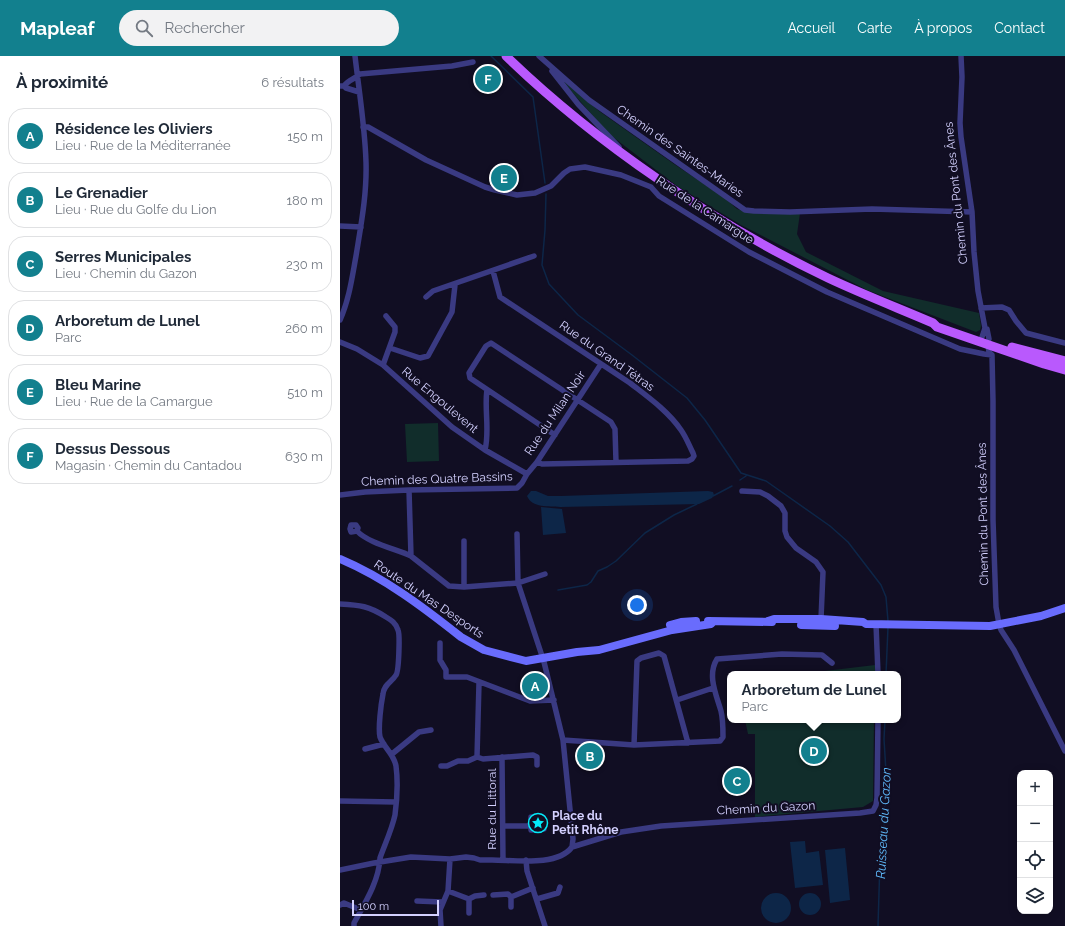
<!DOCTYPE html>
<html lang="fr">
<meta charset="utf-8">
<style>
:root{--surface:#fff;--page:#f2f2f3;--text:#1f2937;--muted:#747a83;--line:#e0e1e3;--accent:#12808e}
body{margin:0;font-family:Raleway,sans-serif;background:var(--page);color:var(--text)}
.controls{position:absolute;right:12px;bottom:12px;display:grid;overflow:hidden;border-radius:8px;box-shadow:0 2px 10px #0003}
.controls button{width:36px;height:36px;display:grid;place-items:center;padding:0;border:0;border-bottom:1px solid var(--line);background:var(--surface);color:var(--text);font:20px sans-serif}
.scale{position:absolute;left:12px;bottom:10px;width:87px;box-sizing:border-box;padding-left:4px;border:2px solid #d4d1ff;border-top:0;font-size:11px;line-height:14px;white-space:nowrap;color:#d4d1ff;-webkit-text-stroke:3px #110e23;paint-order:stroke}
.you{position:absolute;left:297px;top:549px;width:14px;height:14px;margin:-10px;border:3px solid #fff;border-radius:50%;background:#1a73e8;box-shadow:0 0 0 6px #1a73e833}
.badge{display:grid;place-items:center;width:26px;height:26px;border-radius:50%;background:var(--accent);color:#fff;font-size:13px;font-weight:700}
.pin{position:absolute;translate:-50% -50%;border:2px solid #fff;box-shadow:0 1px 4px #0006}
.popup{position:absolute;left:387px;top:615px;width:174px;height:52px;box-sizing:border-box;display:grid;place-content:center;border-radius:8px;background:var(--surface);filter:drop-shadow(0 1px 3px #0005);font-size:13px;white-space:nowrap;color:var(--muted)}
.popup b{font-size:15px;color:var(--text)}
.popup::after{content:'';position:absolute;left:50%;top:100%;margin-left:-8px;border:8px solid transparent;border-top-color:var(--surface)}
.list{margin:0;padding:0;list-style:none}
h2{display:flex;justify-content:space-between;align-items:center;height:52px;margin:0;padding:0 16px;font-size:17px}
h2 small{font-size:13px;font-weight:400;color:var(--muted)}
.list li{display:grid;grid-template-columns:26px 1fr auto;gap:12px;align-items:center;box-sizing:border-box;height:56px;margin:0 8px 8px;padding:0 8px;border:1px solid var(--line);border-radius:16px}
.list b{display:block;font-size:15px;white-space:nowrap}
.list p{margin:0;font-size:13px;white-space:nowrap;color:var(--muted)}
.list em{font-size:13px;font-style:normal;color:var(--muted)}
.icon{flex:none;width:22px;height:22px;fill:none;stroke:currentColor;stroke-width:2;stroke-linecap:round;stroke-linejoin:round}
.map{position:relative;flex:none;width:725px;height:870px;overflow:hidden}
header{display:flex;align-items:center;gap:24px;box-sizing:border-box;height:56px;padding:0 20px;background:var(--accent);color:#fff}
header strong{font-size:19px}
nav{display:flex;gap:22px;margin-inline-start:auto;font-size:14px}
.search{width:280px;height:36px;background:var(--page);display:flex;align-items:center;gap:10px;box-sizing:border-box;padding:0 14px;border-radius:22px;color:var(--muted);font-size:15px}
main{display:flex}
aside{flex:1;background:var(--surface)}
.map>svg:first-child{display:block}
</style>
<header>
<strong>Mapleaf</strong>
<div class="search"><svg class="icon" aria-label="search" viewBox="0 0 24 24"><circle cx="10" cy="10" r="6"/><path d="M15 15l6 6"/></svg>Rechercher</div>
<nav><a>Accueil</a><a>Carte</a><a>À propos</a><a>Contact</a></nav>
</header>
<main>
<aside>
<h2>À proximité<small>6 résultats</small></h2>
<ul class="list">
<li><span class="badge">A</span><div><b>Résidence les Oliviers</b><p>Lieu · Rue de la Méditerranée</p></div><em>150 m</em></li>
<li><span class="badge">B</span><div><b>Le Grenadier</b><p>Lieu · Rue du Golfe du Lion</p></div><em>180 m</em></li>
<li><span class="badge">C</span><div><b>Serres Municipales</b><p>Lieu · Chemin du Gazon</p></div><em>230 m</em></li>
<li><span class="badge">D</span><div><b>Arboretum de Lunel</b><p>Parc</p></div><em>260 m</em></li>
<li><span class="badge">E</span><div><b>Bleu Marine</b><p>Lieu · Rue de la Camargue</p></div><em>510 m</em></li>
<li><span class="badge">F</span><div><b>Dessus Dessous</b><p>Magasin · Chemin du Cantadou</p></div><em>630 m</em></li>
</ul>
</aside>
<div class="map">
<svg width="725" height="870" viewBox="0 0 725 870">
<rect width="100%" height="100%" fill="#110e23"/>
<path fill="#112d2b" d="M217,19L259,55L334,108L385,142L397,153L404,155L460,157L457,178L466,196L543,235L639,257L641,270L640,274L636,276L527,234L401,169L337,130L269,78Z
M98,367L99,405L67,406L65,368Z
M535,609V618H485V615Z
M405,664H534L533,745L523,751L415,761V678H408Z"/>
<path fill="#0d2648" d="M191,435H196L208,440H221L368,435L373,436L374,439L372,442L359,448L220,451C209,450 192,452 187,440Z
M201,451L222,453L226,477L203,479Z
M465,785L466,797L479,795L483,829L455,832L450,786Z
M505,792L510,844L490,847L485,794Z
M421 852a15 15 0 1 1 30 0a15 15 0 1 1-30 0Z
M459 848a11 11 0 1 1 22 0a11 11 0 1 1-22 0Z"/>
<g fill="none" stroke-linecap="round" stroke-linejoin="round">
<path stroke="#0d2648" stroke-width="1.5" d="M151,0L193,41L205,127
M206,138L205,174L202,209L209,228L238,259L292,299L347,342L365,364L401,417L426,425L490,470L508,486L541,529L546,541L548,565
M400,424L406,420
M373,440L392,430
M218,534L247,529L251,526L258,515L267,511L276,505L305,477L334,459L357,448
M546,618L548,571
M538,870L540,804L544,769L546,716L544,683L545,664"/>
<path stroke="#3a3a82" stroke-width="5.5" d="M199,0L249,44L405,154L414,155L450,156L532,153L632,156
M621,0L622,21L620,67L621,81L632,156L634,196L638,235L645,272L647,273L649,283
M212,15L238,48L279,91
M0,30H4C8,24 15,23 20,18L112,10L133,6
M4,30L6,32L19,36
M23,71H28L86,104L145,131L155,134L177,139L195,137L211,130L224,117L230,113L245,111L281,119L311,131L319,140L409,196L487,236L620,293L644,298L652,299
M0,170L21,171
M153,215L160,241L290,327C308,341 328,355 341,374C346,381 349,389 353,397L354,400L352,403L348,405L202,408L197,406
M86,241L93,235L194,200
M641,252L662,251L669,254L676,265L686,277L725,287
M0,264C9,244 12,222 16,200C21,169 27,138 26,106C25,71 19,35 15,0
M642,281L645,272
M0,286L17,293L43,309L112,371L145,394L187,418
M648,289L649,296L652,299L653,345V464L656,551L659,568L661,574L674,594L725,695
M50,292L80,302L88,300L112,256L115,229
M43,309L55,276V271L46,260
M215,379L130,322L129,317L146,290L151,287L271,366L275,373L276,406
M145,394C150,374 144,353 147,334
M69,434L71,500L109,530L124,531L178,527L205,518
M402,435L420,436L428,440L441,450L445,457V475L447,481L456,492L476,506L483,516L481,563
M0,439L25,436L69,434L177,432L182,427L187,418L197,406L261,308
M17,475L18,472L16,469H11L10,473L11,476L17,475C28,487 56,493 71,500
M177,478L178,527L204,606L223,684L233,783L232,791
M124,485V531
M0,548C20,549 29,550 46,561C51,564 56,567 58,574C60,578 59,615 56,619C52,626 44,628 43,638C41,648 38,672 40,681C44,692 54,698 56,710C58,725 57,744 55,759C52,773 45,788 40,802C39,825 25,847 14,867V870
M536,568L538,618
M100,587V604L106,614V621H127L190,645L214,644
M139,627L137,701L143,703L193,699L197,701V709
M337,644L373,632
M223,684L294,689L380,685L383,681C383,672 383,663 381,655C376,638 367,619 377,603L442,598L482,599L492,607
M294,689L297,605L301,602L319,597L324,600L348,687
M25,693L44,688
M52,698L79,676L91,674
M162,701L163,804
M101,710H107L118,705H128L137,701
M0,745L56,746
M191,761H203L204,773L191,774Z
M163,770H191
M232,791L281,776L321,770L520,757L533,755L536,749L537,742L538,664
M186,804L187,815L205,870
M0,814L34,807L71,801L110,803L126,801L134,802L140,804H152C174,804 217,811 232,791
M108,835L129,843
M153,839L168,838L171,841L193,832
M171,841V851
M129,843L135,840L144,839
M129,843V857
M197,843L218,837L220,831
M77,845L102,846
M0,849L4,847L21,854
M101,870L100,854L108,835L110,803"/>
<path stroke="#696cfd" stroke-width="8" d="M0,503C45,522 83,551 121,581L144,594L186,605L237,596L259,594L332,574L371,568L373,566
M368,565L432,566
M428,565L434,563H481L523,566L526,568L650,570L701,560L725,552
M330,569L341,566L356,565
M461,569L495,570"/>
<path stroke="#b959fd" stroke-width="9" d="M166,0C256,87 375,168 488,222C522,238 558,252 593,267L597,271L704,308L725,314
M672,291L725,305"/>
</g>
<defs>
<symbol id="sight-ring" viewBox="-11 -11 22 22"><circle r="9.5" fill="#110e23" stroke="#03ebf9" stroke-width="1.5"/><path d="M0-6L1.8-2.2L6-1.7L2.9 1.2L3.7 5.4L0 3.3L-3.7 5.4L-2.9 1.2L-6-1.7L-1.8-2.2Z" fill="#03ebf9"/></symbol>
</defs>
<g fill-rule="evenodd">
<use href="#sight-ring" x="187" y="756" width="22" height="22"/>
</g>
<g text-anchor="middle" stroke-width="4" stroke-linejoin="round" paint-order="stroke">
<g font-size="12" fill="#d4d1ff" stroke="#110e23">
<text transform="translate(340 95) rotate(35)" y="4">Chemin des Saintes-Maries</text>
<text transform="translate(616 137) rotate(-96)" y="4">Chemin du Pont des Ânes</text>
<text transform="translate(365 154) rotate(33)" y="4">Rue de la Camargue</text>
<text transform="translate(267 300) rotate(35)" y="4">Rue du Grand Tétras</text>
<text transform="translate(100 344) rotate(40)" y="4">Rue Engoulevent</text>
<text transform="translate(215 357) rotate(-56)" y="4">Rue du Milan Noir</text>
<text transform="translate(97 423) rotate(-2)" y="4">Chemin des Quatre Bassins</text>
<text transform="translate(643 458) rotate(-91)" y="4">Chemin du Pont des Ânes</text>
<text transform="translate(89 543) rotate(34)" y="4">Route du Mas Desports</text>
<text transform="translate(426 752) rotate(-3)" y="4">Chemin du Gazon</text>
<text transform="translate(152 753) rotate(-90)" y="4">Rue du Littoral</text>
</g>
<g font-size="12" font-weight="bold" fill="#d4d1ff" stroke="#110e23" text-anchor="start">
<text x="212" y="764">Place du<tspan x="212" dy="14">Petit Rhône</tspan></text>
</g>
<g font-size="13" font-style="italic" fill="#60bbfd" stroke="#110e23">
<text transform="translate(543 767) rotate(-87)" y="5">Ruisseau du Gazon</text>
</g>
</g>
</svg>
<div class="controls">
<button>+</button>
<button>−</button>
<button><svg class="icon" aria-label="locate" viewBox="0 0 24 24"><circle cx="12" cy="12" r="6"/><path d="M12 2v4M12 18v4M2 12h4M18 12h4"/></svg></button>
<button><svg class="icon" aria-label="layers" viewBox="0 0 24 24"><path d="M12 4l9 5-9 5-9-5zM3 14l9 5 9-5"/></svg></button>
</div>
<div class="scale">100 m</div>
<div class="you"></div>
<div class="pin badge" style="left:195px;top:630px">A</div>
<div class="pin badge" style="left:250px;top:700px">B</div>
<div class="pin badge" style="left:397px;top:725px">C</div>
<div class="pin badge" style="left:474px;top:695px">D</div>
<div class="popup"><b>Arboretum de Lunel</b>Parc</div>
<div class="pin badge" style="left:164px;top:122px">E</div>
<div class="pin badge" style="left:148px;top:23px">F</div>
</div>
</main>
